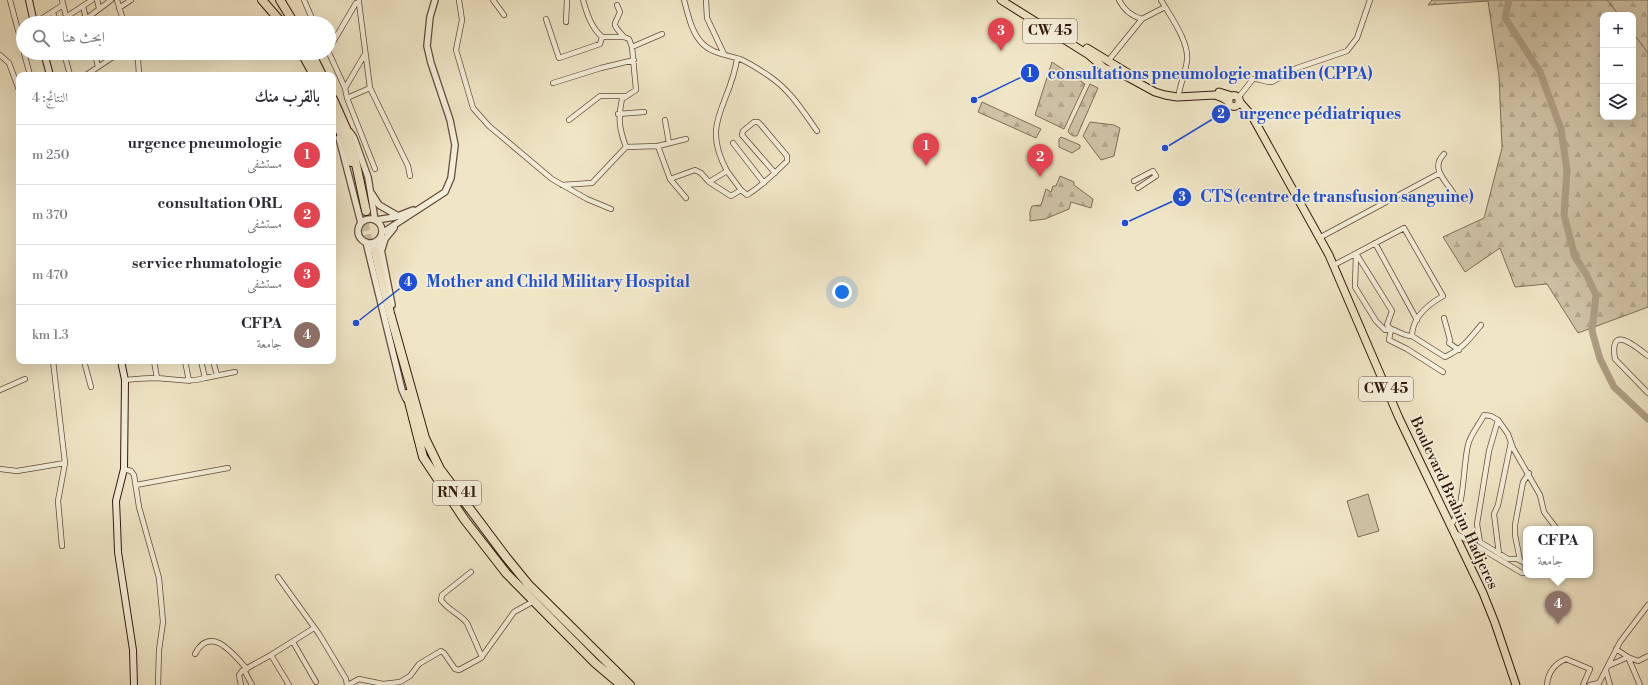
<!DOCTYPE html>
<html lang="ar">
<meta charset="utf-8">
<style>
body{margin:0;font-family:"Libre Bodoni",Amiri,serif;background:#f7f7f7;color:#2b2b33;direction:rtl}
.controls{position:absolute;right:12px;top:12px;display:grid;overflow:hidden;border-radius:8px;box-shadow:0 4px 16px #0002}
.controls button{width:36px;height:36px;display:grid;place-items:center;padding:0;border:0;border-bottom:1px solid #e1e1e2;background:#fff;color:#2b2b33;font:20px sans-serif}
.you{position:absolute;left:842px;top:292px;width:14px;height:14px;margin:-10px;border:3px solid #fff;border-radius:50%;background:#1a73e8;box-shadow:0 0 0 6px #1a73e833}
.badge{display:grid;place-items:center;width:26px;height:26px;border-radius:50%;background:#0f766e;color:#fff;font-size:13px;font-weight:700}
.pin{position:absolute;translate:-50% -33px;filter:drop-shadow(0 1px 2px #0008)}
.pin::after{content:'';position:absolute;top:21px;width:14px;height:12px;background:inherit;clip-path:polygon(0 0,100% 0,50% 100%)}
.popup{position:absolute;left:1523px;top:526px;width:70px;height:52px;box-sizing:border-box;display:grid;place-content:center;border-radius:8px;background:#fff;filter:drop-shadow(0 1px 3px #0005);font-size:13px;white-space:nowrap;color:#7c7c81}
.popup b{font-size:15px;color:#2b2b33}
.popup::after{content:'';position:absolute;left:50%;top:100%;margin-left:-8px;border:8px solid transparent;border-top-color:#fff}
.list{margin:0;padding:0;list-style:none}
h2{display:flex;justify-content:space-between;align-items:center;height:52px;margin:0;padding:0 16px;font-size:17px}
h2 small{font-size:13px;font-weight:400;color:#7c7c81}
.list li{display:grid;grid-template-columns:26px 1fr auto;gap:12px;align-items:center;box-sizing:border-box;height:60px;padding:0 16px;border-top:1px solid #e1e1e2}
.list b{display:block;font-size:15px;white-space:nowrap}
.list p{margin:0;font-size:13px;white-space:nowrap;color:#7c7c81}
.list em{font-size:13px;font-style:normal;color:#7c7c81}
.icon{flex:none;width:22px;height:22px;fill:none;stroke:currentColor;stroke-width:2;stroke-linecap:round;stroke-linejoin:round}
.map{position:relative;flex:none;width:1648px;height:685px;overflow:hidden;direction:ltr}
.search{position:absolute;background:#fff;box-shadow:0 4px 16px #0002;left:16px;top:16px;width:320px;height:44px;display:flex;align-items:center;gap:10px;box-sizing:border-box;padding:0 14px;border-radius:22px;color:#7c7c81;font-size:15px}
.panel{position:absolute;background:#fff;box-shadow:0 4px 16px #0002;left:16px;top:72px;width:320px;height:292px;border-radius:8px;direction:rtl}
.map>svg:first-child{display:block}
</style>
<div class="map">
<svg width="1648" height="685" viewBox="0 0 1648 685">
<defs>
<pattern id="forest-firs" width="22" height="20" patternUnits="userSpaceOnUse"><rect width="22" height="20" fill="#d0c3a7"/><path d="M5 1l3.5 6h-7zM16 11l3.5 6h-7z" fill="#b3a78f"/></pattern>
</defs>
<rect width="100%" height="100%" fill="#f0e6c6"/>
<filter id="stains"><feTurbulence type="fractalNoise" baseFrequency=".005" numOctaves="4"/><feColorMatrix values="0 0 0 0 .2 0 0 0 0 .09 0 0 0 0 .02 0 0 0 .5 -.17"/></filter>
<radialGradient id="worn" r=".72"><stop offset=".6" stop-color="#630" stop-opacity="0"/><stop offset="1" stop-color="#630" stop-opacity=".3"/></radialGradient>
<path fill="url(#forest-firs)" stroke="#816e5a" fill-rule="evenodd" d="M 1432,0 L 1648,0 L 1648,307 L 1578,333 L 1547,284 L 1515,287 L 1500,248 L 1465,272 L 1443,237 L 1484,218 L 1502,148 L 1499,76 L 1488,1 L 1428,5 ZM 1603,15 L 1633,15 L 1633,117 L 1603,117 Z
M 1052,62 L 1085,84 L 1064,129 L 1035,115 Z
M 1090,84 L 1098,88 L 1077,136 L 1073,136 L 1069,133 L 1068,131 Z
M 982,102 L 1041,129 L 1036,138 L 978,112 Z
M 1090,122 L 1114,125 L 1120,128 L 1114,156 L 1101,160 L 1083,136 Z
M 1060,176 L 1074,182 L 1074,185 L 1093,199 L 1091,208 L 1071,202 L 1069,209 L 1045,219 L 1030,221 L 1030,212 L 1032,206 L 1041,205 L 1046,189 L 1051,192 L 1053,186 L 1056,186 Z"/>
<path fill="#d0c3a7" stroke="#816e5a" d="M 1061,137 L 1080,145 L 1080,148 L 1072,153 L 1059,147 L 1059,139 Z
M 1368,494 L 1379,531 L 1358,537 L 1347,501 Z"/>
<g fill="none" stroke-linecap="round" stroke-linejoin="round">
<path stroke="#7d6a57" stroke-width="1" d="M 1607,0 L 1619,15
M 1633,33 L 1648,53"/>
<path stroke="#afa087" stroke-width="7" d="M 1509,0 L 1505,18 L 1540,72 L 1561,129 L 1567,170 L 1564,215 L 1575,257 L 1586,274 L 1596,295 L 1592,331 L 1600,359 L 1614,387 L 1648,419"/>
<path stroke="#cabda1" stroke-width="8" stroke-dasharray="8 4" stroke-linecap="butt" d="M 362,211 L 371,252"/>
<defs>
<path id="minor" d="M 10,0 L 23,49
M 62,0 L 66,16
M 97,0 L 99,8
M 117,0 L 124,23
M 304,0 L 314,23
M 459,0 L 462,20 L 456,50 L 473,108 L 489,126 L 552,179 L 587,199 L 611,209
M 493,0 L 504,15
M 583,0 C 587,14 591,27 602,37 L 624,37 L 629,39 L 632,47 L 636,90 L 622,99 C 618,119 619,128 626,147
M 684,0 C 688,14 691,31 701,42 C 710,53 727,55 740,59 C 750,63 760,70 769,76 C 790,90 803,111 817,131
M 706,0 L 707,18 L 724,54
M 1119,0 C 1124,10 1131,16 1142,19 L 1165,7
M 1161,0 C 1170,16 1189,41 1187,60 C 1186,71 1181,82 1179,93
M 359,3 L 370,88 L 408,166 L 410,176
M 617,5 L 620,12 C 614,27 611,22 624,37
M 83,6 L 87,23
M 119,8 L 131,0
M 53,12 L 56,23
M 86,19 L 111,0
M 546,19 L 559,58 L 600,44 L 602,37
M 566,22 L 567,0
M 35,23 L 63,5
M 57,23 L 92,0
M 632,47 L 662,34
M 329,49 L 356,3 L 359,3 L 359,0
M 24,53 L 30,75
M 64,53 L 70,75
M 95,53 L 98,67
M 135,53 L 138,59 L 139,75
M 329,53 L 345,88 L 347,98 L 375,169
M 0,55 L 9,63 L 19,90
M 1108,61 L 1142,19
M 86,75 L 119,53
M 553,83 L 601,68 L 634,60
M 345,88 L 365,54
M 347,98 L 370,88
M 1238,98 L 1253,79 C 1260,78 1265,83 1272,82 L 1297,68 L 1347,51 L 1357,38 L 1370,0
M 618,114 L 644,112
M 569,120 L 600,96 L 625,96
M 665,120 L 669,143
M 733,143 L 764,183
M 658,146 L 686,139
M 1444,154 C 1430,168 1445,180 1454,194
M 727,171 L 741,190
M 670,179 L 686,198
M 1134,181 L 1153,171 L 1156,176 L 1138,188
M 709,182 L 731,196 L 741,190 L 747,195 C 762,186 775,173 787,161 L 787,156 L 761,125 L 758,122 L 754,122 L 743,131 L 742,135 L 775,173
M 562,185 L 592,183 L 626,147 L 658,146 L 670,179 L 695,170 L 701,173 L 709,182 L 727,171 C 700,122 730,106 737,59
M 1319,238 L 1440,173
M 1375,243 L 1417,320
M 1356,254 L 1355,287 L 1376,321 L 1385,330 L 1391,329 L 1389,340 L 1407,349 L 1443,372
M 1357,255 L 1392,311 L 1387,325 L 1391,329 C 1398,331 1406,337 1412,336
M 1334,265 L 1404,228 L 1443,296 C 1429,304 1412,317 1412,336 L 1445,357 C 1463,348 1468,341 1481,325
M 1444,318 L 1450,340 L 1449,343 L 1459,350
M 1648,356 C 1634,345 1609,324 1615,359 L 1648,393
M 53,361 L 65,463 L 58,501 L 62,546
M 84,361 L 91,387
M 154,361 L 157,378
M 185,361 L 189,381
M 213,361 L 217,375
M 205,378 L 235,372
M 125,380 C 135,379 146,378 157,378 C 173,379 189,383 205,378 L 201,361
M 0,390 L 25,379
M 1498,420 L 1489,451 L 1477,524 L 1480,542 L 1508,559 L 1517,559 L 1525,563 L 1526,570
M 0,469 L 17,471 L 65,463
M 124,469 L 131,471 L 134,475 L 139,507 L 159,578 L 163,622 L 159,650 L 158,685
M 136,485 L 228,468
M 1451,526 C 1466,501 1462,472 1468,445 C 1470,435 1479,425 1484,415 L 1491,416 L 1498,420 L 1508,434 L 1513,448 L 1540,495 L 1544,512 L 1557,529
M 1455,533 L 1522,573 L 1526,573
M 1499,554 L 1494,514 L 1498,505 L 1511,442
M 1520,560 L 1515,535 L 1515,525 L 1523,482 L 1529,473
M 471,572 L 442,595 L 441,600 C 448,610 460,614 467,623 L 482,657
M 278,577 L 319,634 L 346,679 L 347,685
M 293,642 L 316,682
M 1616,649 L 1628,657 L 1638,661 L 1648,656
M 195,654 C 211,624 233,654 247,669
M 271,655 L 289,685
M 1608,666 L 1628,657 L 1640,685
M 244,670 L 252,685
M 1606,671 L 1610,685
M 241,685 L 239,675 L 242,671 L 271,655 L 314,628
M 348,685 L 359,679 L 383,684 L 400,682 L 410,676 L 419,664 L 441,651 L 444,653 L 455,669 L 459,670 L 481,658 L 514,612 L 534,601
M 1547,685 C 1548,672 1554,664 1566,659 L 1590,669 L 1583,685
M 1590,685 L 1599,683 L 1620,642 L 1648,605"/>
<path id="tertiary" d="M 350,132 L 354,138 L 368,177 L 375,220
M 339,138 L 361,223
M 372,194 L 379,205 L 398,216
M358 231a12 12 0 1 1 24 0a12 12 0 1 1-24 0Z
M 376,220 L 395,217 L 413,210
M 382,233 L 445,192 L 451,178 L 455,145 L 450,120 L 431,63 L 427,46 L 430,17 L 435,0
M 379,239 L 392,305
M 366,242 L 402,390 L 406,399
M 382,249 L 385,239 L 394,228
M 368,250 L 375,247 L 381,248"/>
<path id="secondary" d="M 29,0 L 34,23
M 44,53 L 50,75
M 121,361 L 125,380 L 124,469 L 116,501 L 117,524 L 118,552 L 133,650 L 134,685"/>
<path id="primary" d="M 1001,0 L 1089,55 L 1104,68 L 1122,74 L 1155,92 L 1165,95 L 1177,97 L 1215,95 L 1223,98 L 1229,102
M 1087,48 L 1128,73
M 1219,92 L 1232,96
M1228.5 101a5.5 5.5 0 1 1 11 0a5.5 5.5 0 1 1-11 0Z
M 1239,101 L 1252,116 L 1329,255 L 1399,418 L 1483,593 L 1495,623 L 1516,685"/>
<path id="trunk" d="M 262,0 L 282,23
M 280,0 L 294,23
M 302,53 L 314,75
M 311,53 L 322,75
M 333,99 L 349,135 L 353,150 L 366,211
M 333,114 L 346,146 L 351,162
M 375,251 L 390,313 L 425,438 L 440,469 L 506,557 L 528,584 L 630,685
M 407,394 L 423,457 L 464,519 L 506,573 L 595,663 L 621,685"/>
</defs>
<use href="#minor" stroke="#624c3c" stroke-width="6"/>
<use href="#tertiary" stroke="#624c3c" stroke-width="8"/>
<use href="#secondary" stroke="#32190e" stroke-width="8"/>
<use href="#primary" stroke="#32190e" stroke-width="9"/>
<use href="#trunk" stroke="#32190e" stroke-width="10"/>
<use href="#minor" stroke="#f5efda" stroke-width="4.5"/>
<use href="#tertiary" stroke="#f5efda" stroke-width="5.5"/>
<use href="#secondary" stroke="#f5efda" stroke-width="6"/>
<use href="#primary" stroke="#f0e6c6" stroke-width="7"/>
<use href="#trunk" stroke="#f0e6c6" stroke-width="8"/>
</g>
<g text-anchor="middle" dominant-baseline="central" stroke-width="3.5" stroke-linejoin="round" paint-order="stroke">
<g fill="#f5efda" stroke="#6c594b" stroke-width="1">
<rect x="1023" y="19" width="54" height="24" rx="3"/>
<rect x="1359" y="377" width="54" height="24" rx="3"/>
<rect x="433" y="481" width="48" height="24" rx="3"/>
</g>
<g font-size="14" font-weight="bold" fill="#32190e">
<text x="1050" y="31">CW 45</text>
<text x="1386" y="389">CW 45</text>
<text x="457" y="493">RN 41</text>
</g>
<g font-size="15" fill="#32190e" stroke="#f5efda">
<text transform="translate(1454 503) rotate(65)">Boulevard Brahim Hadjeres</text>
</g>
</g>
<path fill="none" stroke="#1d4ed8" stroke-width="1.5" d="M974 100L1030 73M1165 148L1221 114M1125 223L1182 197M356 323L408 282"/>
<g fill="#1d4ed8" stroke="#f5efda" stroke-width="1.5">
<circle cx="974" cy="100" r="4"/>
<circle cx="1165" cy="148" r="4"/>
<circle cx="1125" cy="223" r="4"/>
<circle cx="356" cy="323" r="4"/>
<circle cx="1030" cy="73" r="10"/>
<circle cx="1221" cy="114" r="10"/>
<circle cx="1182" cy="197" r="10"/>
<circle cx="408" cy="282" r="10"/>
</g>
<g font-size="12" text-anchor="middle" font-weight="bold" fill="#fff">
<text x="1030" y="77">1</text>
<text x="1221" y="118">2</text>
<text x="1182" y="201">3</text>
<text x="408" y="286">4</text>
</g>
<g font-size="16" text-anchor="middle" font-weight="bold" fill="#1d4ed8" stroke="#f5efda" stroke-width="3.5" stroke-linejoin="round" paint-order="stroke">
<text x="1210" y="79">consultations pneumologie matiben (CPPA)</text>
<text x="1320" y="119">urgence pédiatriques</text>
<text x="1337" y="202">CTS (centre de transfusion sanguine)</text>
<text x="558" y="287">Mother and Child Military Hospital</text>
</g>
<rect width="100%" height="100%" filter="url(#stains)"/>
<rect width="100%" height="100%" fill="url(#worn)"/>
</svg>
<div class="controls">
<button>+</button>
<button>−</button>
<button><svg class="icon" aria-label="layers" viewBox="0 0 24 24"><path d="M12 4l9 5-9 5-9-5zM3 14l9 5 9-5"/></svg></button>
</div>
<div class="you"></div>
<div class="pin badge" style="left:926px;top:166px;background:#e0444e">1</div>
<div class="pin badge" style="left:1040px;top:177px;background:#e0444e">2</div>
<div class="pin badge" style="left:1001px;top:51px;background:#e0444e">3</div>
<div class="pin badge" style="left:1558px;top:624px;background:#8d6e63">4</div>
<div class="popup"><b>CFPA</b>جامعة</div>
<div class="search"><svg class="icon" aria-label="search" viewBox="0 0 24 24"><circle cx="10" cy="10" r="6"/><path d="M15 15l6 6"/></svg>ابحث هنا</div>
<section class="panel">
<h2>بالقرب منك<small>النتائج: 4</small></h2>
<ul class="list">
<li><span class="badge" style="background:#e0444e">1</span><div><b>urgence pneumologie</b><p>مستشفى</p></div><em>250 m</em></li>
<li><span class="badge" style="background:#e0444e">2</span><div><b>consultation ORL</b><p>مستشفى</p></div><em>370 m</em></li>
<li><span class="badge" style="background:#e0444e">3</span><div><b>service rhumatologie</b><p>مستشفى</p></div><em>470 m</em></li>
<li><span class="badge" style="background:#8d6e63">4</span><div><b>CFPA</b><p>جامعة</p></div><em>1.3 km</em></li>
</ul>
</section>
</div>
